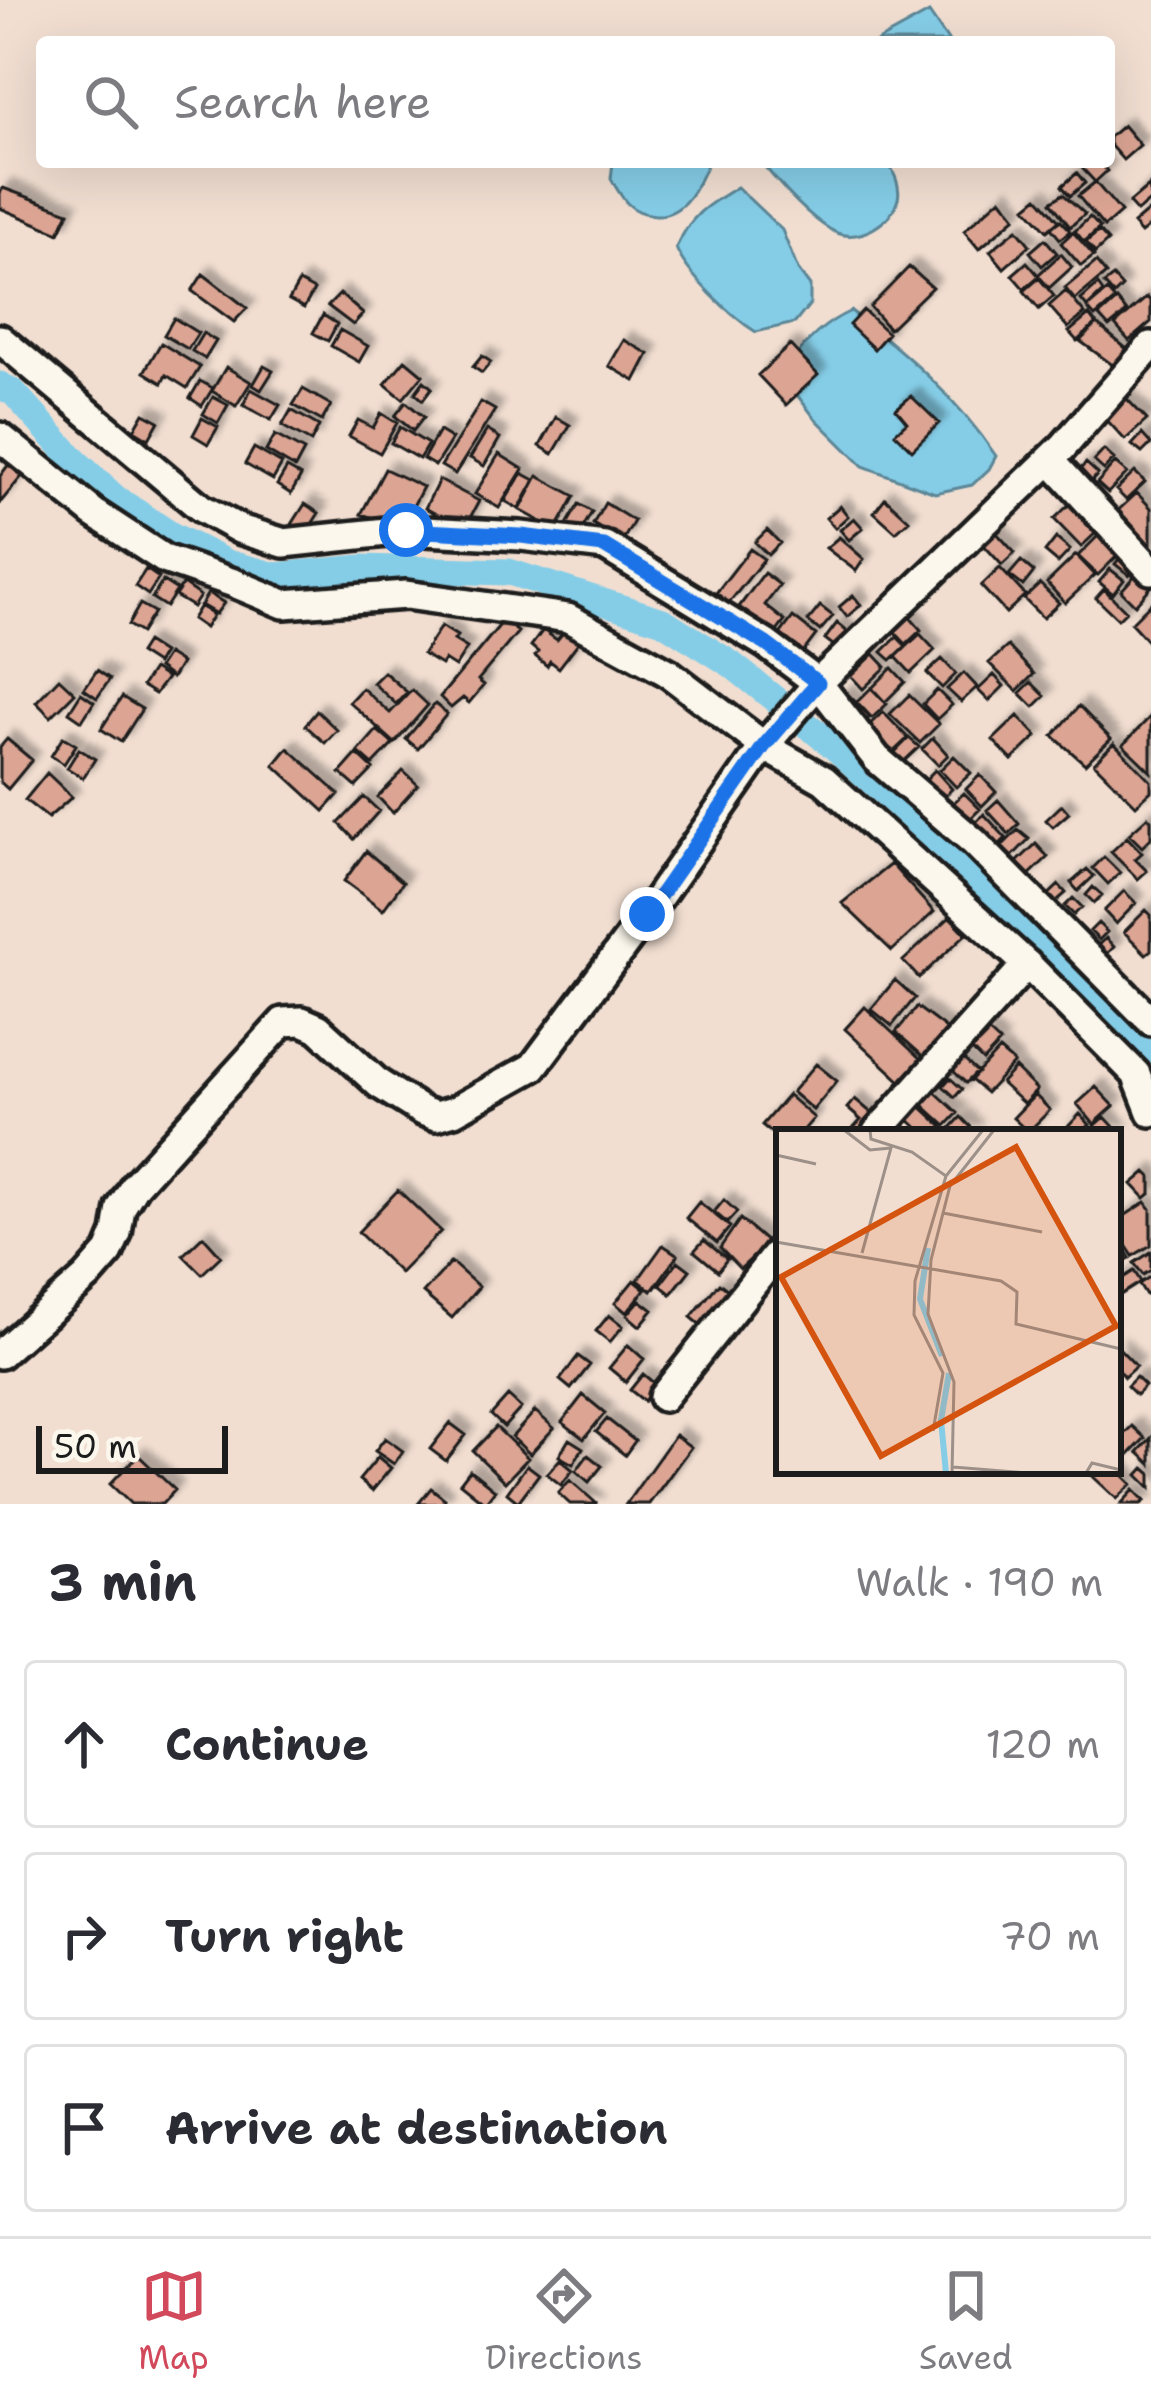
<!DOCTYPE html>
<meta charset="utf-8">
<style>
body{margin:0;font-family:"Shantell Sans",sans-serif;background:#f2f2f3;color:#2b2b33}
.scale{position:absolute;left:36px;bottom:30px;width:192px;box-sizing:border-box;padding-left:12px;border:6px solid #1c1c1c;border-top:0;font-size:33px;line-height:42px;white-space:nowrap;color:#1c1c1c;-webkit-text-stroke:9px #fbf7ec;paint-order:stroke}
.stop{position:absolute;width:36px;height:36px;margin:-27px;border:9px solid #1a73e8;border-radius:50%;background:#fff}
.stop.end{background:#1a73e8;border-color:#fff;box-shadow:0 3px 12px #0008}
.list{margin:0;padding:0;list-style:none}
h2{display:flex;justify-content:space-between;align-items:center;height:156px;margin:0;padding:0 48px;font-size:51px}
h2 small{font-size:39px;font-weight:400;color:#7c7c81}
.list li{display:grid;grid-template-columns:78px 1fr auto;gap:36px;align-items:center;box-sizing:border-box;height:168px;margin:0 24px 24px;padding:0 24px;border:3px solid #e1e1e2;border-radius:12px}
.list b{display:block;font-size:45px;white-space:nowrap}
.list em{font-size:39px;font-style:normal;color:#7c7c81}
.icon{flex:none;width:66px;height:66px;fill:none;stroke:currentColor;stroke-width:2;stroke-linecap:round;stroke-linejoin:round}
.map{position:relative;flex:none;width:1151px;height:1504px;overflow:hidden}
.search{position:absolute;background:#fff;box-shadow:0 12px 48px #0002;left:36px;right:36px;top:36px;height:132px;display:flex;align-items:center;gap:30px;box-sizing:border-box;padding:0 42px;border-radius:12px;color:#7c7c81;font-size:45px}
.sheet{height:732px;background:#fff}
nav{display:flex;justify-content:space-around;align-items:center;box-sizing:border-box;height:168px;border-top:3px solid #e1e1e2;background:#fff;font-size:33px;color:#7c7c81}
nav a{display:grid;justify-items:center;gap:6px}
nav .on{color:#d1495b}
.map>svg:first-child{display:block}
</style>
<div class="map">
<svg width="1151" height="1504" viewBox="0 0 1151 1504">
<defs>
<filter id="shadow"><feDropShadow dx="8" dy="-8" stdDeviation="3" flood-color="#0004"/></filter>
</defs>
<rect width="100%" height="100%" fill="#f1ded1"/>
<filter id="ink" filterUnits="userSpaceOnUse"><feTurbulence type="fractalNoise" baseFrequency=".00833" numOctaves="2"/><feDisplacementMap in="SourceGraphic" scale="24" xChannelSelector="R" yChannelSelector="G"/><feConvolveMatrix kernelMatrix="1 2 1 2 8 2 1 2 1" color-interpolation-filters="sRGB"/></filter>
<g filter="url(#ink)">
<path fill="#85cde7" stroke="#5b8696" stroke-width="3" d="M 929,13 L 949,42 L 876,42 Z
M 613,162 L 708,162 C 698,185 684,217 655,215 C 645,214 635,211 628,204 C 621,197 616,187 611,179 Z
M 765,162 L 887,162 C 894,172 901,186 898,199 C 891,223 860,242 837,233 C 814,223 781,186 765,167 Z
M 737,187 L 782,230 L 798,270 L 810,286 L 810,304 L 795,323 L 756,332 C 732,317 686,274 676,248 C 691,214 706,206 737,187 Z
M 851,311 C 906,353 957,398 996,456 L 989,469 L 972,485 L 935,493 L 863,466 L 814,417 L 797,395 L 792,384 L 789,366 C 805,341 824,323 851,311 Z"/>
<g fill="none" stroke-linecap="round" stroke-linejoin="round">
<path stroke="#85cde7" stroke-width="27" d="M 0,385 L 14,393 L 75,461 L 115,498 L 171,535 L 227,563 L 276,576 L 362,568 L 509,572 L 663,621 L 731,664 L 837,749 L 1060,953 L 1151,1049"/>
</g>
<path fill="#dba493" stroke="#1c1c1c" stroke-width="3" filter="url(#shadow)" d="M 1123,125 L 1140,145 L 1123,160 L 1109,144 L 1109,137 Z
M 1091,162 L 1099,162 L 1107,171 L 1095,182 L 1083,169 Z
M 1077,173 L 1085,183 L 1070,196 L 1062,186 Z
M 1095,182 L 1121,212 L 1104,227 L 1078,196 Z
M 1149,186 L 1151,200 L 1137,212 L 1129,203 Z
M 3,188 L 69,212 L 59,233 L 0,208 L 0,193 Z
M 1063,194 L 1085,214 L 1070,227 L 1051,202 Z
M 1038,197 L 1059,221 L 1047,231 L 1026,207 Z
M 1001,198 L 1016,217 L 979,249 L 964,231 Z
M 1151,209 L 1151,225 L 1141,233 L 1133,224 Z
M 1090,217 L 1100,228 L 1084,242 L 1075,231 Z
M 1060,220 L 1070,231 L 1060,239 L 1051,228 Z
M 1017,229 L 1030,245 L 1004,268 L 990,251 Z
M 1099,231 L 1108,241 L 1095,253 L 1086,242 Z
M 1073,232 L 1094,256 L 1081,266 L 1061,243 Z
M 1045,239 L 1057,253 L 1042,266 L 1030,252 Z
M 1061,254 L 1072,267 L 1049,288 L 1038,275 Z
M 1027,262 L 1039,276 L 1024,289 L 1012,275 Z
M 1096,262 L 1106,274 L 1075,300 L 1065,288 Z
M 909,267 L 932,287 L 889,329 L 870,307 Z
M 203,274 L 247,308 L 234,322 L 192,291 Z
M 1113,277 L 1122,287 L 1114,295 L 1104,284 Z
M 1039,278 L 1054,296 L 1039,309 L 1024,291 Z
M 299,282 L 314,290 L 304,308 L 289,300 Z
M 1098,285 L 1103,292 L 1087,307 L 1081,300 Z
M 1066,291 L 1085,314 L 1068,328 L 1049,306 Z
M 1107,291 L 1115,300 L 1095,317 L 1087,308 Z
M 340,294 L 363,314 L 353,325 L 328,306 Z
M 1147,297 L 1151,302 L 1151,322 L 1129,341 L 1115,325 Z
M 1117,300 L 1127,312 L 1109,327 L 1099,316 Z
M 863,310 L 888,333 L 874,349 L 849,325 Z
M 323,315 L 337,324 L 328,341 L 313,333 Z
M 1089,315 L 1096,324 L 1077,341 L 1069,332 Z
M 174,318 L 198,333 L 188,349 L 164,335 Z
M 1097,324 L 1128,350 L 1114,366 L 1080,341 Z
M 340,330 L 368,346 L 359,362 L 331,346 Z
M 203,333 L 216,341 L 205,359 L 192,351 Z
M 624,340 L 649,354 L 635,381 L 609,366 Z
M 161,343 L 200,367 L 187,388 L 166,375 L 162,383 L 144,372 Z
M 790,345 L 818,375 L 786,405 L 758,375 Z
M 482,356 L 491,362 L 482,373 L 473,367 Z
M 405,360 L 423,375 L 403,399 L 385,384 Z
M 264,366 L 273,371 L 261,390 L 253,385 Z
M 226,367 L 251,382 L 236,406 L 212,391 Z
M 200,381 L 213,388 L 202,406 L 190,398 Z
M 424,381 L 432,388 L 423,400 L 415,393 Z
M 251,389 L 280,405 L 271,420 L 243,405 Z
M 303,389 L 331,405 L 322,421 L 293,405 Z
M 911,396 L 939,423 L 912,450 L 895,433 L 907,422 L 896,409 Z
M 213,397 L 228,405 L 218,423 L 203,414 Z
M 1126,398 L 1147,420 L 1125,440 L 1105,418 Z
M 406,402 L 424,417 L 413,431 L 395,416 Z
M 481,402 L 495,410 L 455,474 L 441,466 Z
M 291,410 L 319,426 L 311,442 L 282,426 Z
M 144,413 L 159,421 L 149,439 L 134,430 Z
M 381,413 L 397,423 L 380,453 L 349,436 L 358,420 L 373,428 Z
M 556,417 L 570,425 L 553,454 L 540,446 Z
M 202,418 L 218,427 L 208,444 L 193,435 Z
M 400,427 L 428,444 L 419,459 L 391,443 Z
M 487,430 L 500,438 L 484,466 L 470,458 Z
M 439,431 L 452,439 L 435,466 L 423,459 Z
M 1142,434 L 1151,444 L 1142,453 L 1132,445 Z
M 275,435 L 304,451 L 295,468 L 266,451 Z
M 254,448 L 282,464 L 273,480 L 245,464 Z
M 1104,450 L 1114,459 L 1104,470 L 1094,461 Z
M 499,454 L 523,469 L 499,508 L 475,494 Z
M 12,460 L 28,469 L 0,503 L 0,476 Z
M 1086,463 L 1098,474 L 1084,490 L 1071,479 Z
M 1115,463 L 1127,473 L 1108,493 L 1097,483 Z
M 287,468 L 301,476 L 291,494 L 277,485 Z
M 385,469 L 423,487 L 402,527 L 361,514 Z
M 1135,472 L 1145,482 L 1126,500 L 1116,490 Z
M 522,473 L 535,480 L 519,509 L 505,501 Z
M 538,476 L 575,496 L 556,530 L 520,510 Z
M 439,480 L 479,501 L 464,529 L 425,508 Z
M 1137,493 L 1151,508 L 1151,558 L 1112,516 Z
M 1077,497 L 1104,525 L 1081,547 L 1054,519 Z
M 885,498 L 909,520 L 896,532 L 874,512 Z
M 605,503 L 634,521 L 622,542 L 593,524 Z
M 305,504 L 319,513 L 303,538 L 289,529 Z
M 579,504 L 592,512 L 576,540 L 562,533 Z
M 840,506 L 848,516 L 835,528 L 826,518 Z
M 854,518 L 863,528 L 849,540 L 840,530 Z
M 1106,528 L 1126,547 L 1098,575 L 1078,556 Z
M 767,530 L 780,543 L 768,555 L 755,542 Z
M 994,530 L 1015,553 L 1002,565 L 981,542 Z
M 839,537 L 864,559 L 856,571 L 826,548 Z
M 1056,538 L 1070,550 L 1058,563 L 1045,552 Z
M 750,549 L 764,559 L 729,603 L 716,593 Z
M 1126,550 L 1140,561 L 1129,575 L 1115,564 Z
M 1076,555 L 1095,575 L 1065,603 L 1047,583 Z
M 1021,561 L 1034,572 L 1023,586 L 1009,575 Z
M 1143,566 L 1151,573 L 1151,587 L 1135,605 L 1121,591 Z
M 1000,568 L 1025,595 L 1006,613 L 981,586 Z
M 146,569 L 159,578 L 148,595 L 135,586 Z
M 1110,569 L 1124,580 L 1113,594 L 1099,582 Z
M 764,573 L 780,585 L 765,605 L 785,621 L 776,633 L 739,607 Z
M 163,581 L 177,590 L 166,607 L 152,598 Z
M 183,584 L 200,596 L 193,607 L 175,596 Z
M 1040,584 L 1059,603 L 1043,618 L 1024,599 Z
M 1104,589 L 1126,611 L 1118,619 L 1096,598 Z
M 208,593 L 224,603 L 216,614 L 201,605 Z
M 853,595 L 861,605 L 847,617 L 839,607 Z
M 1151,603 L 1151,645 L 1131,623 Z
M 140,604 L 154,612 L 141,633 L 128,625 Z
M 200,606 L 213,615 L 205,628 L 192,619 Z
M 820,606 L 833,616 L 820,631 L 808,621 Z
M 907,614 L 921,630 L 906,644 L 892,629 Z
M 793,617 L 816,635 L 801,655 L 778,637 Z
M 504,620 L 518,632 L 478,680 L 484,685 L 469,703 L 463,698 L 451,708 L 440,697 Z
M 837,623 L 850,634 L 838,649 L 825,639 Z
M 441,626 L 457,636 L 454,640 L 467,648 L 455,667 L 444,660 L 441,665 L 423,654 Z
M 567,628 L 581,639 L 559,668 L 550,661 L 547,666 L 535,656 L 538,652 L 531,646 L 543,630 L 557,640 Z
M 920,634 L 935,650 L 911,673 L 896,657 Z
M 897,637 L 906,646 L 891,660 L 882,652 Z
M 146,642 L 163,653 L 156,664 L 139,653 Z
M 1008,646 L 1034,674 L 1017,691 L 989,663 Z
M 167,654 L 181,663 L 172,678 L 158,668 Z
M 874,654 L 886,667 L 863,689 L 851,676 Z
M 942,659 L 956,674 L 942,688 L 927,673 Z
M 892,668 L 905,682 L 885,702 L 872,688 Z
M 153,669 L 167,678 L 155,694 L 142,686 Z
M 97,670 L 110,679 L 97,698 L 84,689 Z
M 384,672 L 407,692 L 396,704 L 373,683 Z
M 964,673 L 977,687 L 961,702 L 947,689 Z
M 994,675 L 1004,686 L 989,701 L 978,690 Z
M 59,678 L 75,693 L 51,717 L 36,702 Z
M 1031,682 L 1045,696 L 1034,707 L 1020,693 Z
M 362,688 L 390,713 L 412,690 L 428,705 L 395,743 L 349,702 Z
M 871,688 L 887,704 L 872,718 L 857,702 Z
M 937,690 L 952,705 L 937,719 L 923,704 Z
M 846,692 L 870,717 L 858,729 L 834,703 Z
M 81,693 L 94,702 L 82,721 L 69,712 Z
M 909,695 L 939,724 L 920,743 L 890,714 Z
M 122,697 L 142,709 L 121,742 L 101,729 Z
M 435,704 L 447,714 L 418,749 L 406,739 Z
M 1079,706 L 1111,739 L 1085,764 L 1053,736 Z
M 317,711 L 337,730 L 325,743 L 305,725 Z
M 883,712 L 908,738 L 891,754 L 866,728 Z
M 1018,716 L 1037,736 L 1012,760 L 993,740 Z
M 1151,716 L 1151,772 L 1123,745 Z
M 377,730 L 393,744 L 373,765 L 358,752 Z
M 63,737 L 76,745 L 64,764 L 51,756 Z
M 909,738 L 919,747 L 900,765 L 891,756 Z
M 933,738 L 948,755 L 938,765 L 922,749 Z
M 7,739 L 32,760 L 8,789 L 0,782 L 0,747 Z
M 1114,743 L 1151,781 L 1151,791 L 1136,805 L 1094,763 Z
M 288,748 L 339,794 L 324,811 L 274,765 Z
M 79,749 L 95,759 L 83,778 L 67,768 Z
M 357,754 L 373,769 L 356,787 L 340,773 Z
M 954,756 L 971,773 L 956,787 L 940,770 Z
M 935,770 L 952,789 L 941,800 L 923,782 Z
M 403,771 L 418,785 L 393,813 L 378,797 Z
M 47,773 L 72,797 L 48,818 L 25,800 Z
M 980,775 L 996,792 L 982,806 L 966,789 Z
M 964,793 L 980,809 L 965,824 L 949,807 Z
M 364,797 L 379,811 L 354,839 L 339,823 Z
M 998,800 L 1019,824 L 1009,834 L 987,810 Z
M 1062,805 L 1069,813 L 1053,827 L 1046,820 Z
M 984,814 L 1006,838 L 996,848 L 974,824 Z
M 1148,817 L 1151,820 L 1151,838 L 1142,847 L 1129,834 Z
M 1018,830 L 1029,839 L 1006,863 L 995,853 Z
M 1127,837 L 1142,853 L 1135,859 L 1147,871 L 1138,879 L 1111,852 Z
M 1036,844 L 1048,857 L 1025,879 L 1013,866 Z
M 366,851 L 403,882 L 383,910 L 344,881 Z
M 1104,857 L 1120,873 L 1108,884 L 1093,868 Z
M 891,864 L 934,912 L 892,951 L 842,903 Z
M 1087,869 L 1094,876 L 1078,891 L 1071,883 Z
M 1059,885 L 1066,893 L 1050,907 L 1043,900 Z
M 1093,887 L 1102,895 L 1094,903 L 1086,895 Z
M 1124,891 L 1136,903 L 1116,924 L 1104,911 Z
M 1073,898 L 1082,907 L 1074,915 L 1065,906 Z
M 1146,910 L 1151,915 L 1151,950 L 1146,954 L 1124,932 Z
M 950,917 L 966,934 L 919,978 L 903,961 Z
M 1098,923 L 1107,932 L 1099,940 L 1090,931 Z
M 1106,938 L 1114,947 L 1106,955 L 1097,946 Z
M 895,980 L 915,998 L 892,1026 L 871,1009 Z
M 865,1007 L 925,1063 L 905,1085 L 845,1029 Z
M 917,1007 L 957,1037 L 934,1066 L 896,1032 Z
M 989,1033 L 1000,1043 L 983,1061 L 972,1050 Z
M 999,1050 L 1014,1063 L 986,1093 L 971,1080 Z
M 961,1057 L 977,1072 L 966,1083 L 950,1068 Z
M 816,1064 L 837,1081 L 813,1110 L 792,1092 Z
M 1015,1068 L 1037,1090 L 1024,1104 L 1001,1083 Z
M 950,1078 L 962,1089 L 955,1097 L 943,1086 Z
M 1096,1087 L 1114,1106 L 1094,1124 L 1077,1104 Z
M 934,1091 L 958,1113 L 946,1126 L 922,1104 Z
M 788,1095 L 814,1118 L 802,1132 L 779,1132 L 779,1139 L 762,1125 Z
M 1035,1095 L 1050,1110 L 1028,1132 L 1013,1118 Z
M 855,1099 L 881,1121 L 872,1132 L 850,1132 L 861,1120 L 847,1108 Z
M 918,1104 L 943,1127 L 938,1132 L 922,1132 L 906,1117 Z
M 1080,1114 L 1090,1125 L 1082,1132 L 1063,1132 Z
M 961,1117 L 974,1130 L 972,1132 L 947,1132 Z
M 1105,1117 L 1118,1131 L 1088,1132 Z
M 1146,1172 L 1151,1177 L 1151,1193 L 1145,1198 L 1132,1184 Z
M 398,1190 L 441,1231 L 400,1273 L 358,1232 Z
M 724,1200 L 737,1212 L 727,1223 L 714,1212 Z
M 699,1202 L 730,1227 L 717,1243 L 686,1218 Z
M 1146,1202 L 1151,1209 L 1151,1245 L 1133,1256 L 1118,1233 L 1118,1220 Z
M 740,1219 L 768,1243 L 740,1269 L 720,1248 Z
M 203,1236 L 221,1256 L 202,1274 L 183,1255 Z
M 1118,1239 L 1130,1258 L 1121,1263 L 1118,1259 Z
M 704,1240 L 727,1259 L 718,1271 L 694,1251 Z
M 663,1245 L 678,1255 L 652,1291 L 638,1280 Z
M 1151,1252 L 1151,1270 L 1143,1275 L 1134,1263 Z
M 678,1261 L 690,1270 L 671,1294 L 660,1285 Z
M 451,1262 L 479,1287 L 452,1318 L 423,1293 Z
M 1134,1271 L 1141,1282 L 1119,1296 L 1118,1281 Z
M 1151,1276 L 1151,1292 L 1146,1295 L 1139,1284 Z
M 634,1280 L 645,1289 L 627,1313 L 615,1303 Z
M 719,1283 L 737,1297 L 709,1332 L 691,1317 Z
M 640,1300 L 653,1310 L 640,1326 L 627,1315 Z
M 609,1315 L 623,1326 L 610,1342 L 596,1331 Z
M 628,1345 L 644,1359 L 626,1382 L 609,1368 Z
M 1118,1347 L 1136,1366 L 1124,1377 L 1118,1370 Z
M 578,1356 L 590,1365 L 571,1389 L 560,1380 Z
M 643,1374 L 656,1385 L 644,1401 L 630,1390 Z
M 1136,1377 L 1145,1386 L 1136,1395 L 1127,1386 Z
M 583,1395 L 605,1413 L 584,1439 L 562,1422 Z
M 508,1396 L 521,1408 L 504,1427 L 491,1415 Z
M 535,1411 L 554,1428 L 530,1454 L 512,1437 Z
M 607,1419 L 635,1441 L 625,1455 L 596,1432 Z
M 450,1423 L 466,1435 L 446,1461 L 430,1449 Z
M 1132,1426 L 1145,1438 L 1125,1459 L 1118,1453 L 1118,1440 Z
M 496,1427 L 528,1458 L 505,1482 L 473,1451 Z
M 675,1435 L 691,1447 L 649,1504 L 626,1504 Z
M 385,1438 L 403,1451 L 394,1464 L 375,1451 Z
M 1151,1438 L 1151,1464 L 1138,1452 Z
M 569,1439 L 583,1448 L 573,1464 L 559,1456 Z
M 138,1455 L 175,1490 L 162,1504 L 131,1504 L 110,1484 Z
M 588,1455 L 602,1466 L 589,1482 L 576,1471 Z
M 378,1457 L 391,1468 L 372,1491 L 359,1480 Z
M 560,1459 L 573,1470 L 561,1485 L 547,1474 Z
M 527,1465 L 539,1474 L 518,1502 L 507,1493 Z
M 1144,1468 L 1151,1474 L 1151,1488 L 1138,1475 Z
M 470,1470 L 495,1490 L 485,1503 L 460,1483 Z
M 1118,1470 L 1132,1484 L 1117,1499 L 1087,1471 Z
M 570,1480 L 596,1503 L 595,1504 L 570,1504 L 558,1493 Z
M 431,1488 L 445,1499 L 441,1504 L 418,1504 Z
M 1134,1490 L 1145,1501 L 1141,1504 L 1121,1504 Z"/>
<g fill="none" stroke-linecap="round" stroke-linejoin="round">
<defs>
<path id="street" d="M 0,339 L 201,508 L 239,529 L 284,543 L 405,530 L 521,536 L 605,546 L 766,644 L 818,683 L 877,759 L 974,842 L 1151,1021
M 0,437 L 94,513 L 164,559 L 234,583 L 284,604 L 406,595 L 568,618 L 667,672 L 764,746 L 824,780 L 1031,968 L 1136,1074 L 1151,1112
M 1050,460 L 1151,570
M 877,1132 L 1027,964
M 0,1354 L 87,1277 L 109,1252 L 117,1233 L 121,1208 L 135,1185 L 283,1022 L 302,1021 L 318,1028 L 379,1084 L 422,1111 L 436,1116 L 454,1111 L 533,1067 L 647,914 L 764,746 L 818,683 L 1063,447 L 1151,346
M 663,1397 L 779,1251"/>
</defs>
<use href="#street" stroke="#1c1c1c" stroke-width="36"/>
<use href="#street" stroke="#fbf7ec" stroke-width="27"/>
</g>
</g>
<g fill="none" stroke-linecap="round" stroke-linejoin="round" filter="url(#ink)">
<path stroke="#1a73e8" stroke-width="15" d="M 406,530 L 521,536 L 604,546 L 766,644 L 818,683 L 764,746 L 647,914"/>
</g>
<g transform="translate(776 1129)">
<rect width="345" height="345" fill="#f1ded1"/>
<path fill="none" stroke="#85cde7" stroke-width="6" d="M 152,119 L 144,170 L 166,227M 170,344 L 165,291 L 173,244"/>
<path fill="none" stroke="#9c9089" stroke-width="3" d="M 68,1 L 94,21 L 115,19 L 86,124M 94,1 L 95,10 L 136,23 L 170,47 L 139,152 L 138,186 L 167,244 L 157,302M 0,26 L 40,35M 170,47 L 207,1M 167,84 L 266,103M 0,113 L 225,152 L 241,163 L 240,195 L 345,220M 177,338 L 251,344M 176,344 L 178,253 L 152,185 L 155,131 L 174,57 L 218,1M 310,344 L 316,334 L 345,341"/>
<path fill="#d4530e" fill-opacity="0.15" stroke="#d4530e" stroke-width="6" d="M 240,18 L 340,197 L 105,327 L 5,148 Z"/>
<rect width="345" height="345" fill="none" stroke="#1c1c1c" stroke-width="6"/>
</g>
</svg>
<div class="scale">50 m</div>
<div class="stop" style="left:406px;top:530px"></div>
<div class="stop end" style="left:647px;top:914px"></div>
<div class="search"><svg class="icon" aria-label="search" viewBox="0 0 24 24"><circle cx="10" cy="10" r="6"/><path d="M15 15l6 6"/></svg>Search here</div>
</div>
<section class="sheet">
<h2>3 min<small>Walk · 190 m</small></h2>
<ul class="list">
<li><svg class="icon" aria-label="ahead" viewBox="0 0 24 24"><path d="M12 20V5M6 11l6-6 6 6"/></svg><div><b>Continue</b></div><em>120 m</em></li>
<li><svg class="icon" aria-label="right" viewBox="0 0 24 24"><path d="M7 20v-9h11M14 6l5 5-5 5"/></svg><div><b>Turn right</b></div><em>70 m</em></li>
<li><svg class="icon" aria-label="arrive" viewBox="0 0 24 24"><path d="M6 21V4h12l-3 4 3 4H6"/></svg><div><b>Arrive at destination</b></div></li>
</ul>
</section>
<nav>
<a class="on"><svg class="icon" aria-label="map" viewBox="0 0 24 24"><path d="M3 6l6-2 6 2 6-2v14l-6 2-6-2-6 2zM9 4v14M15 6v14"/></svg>Map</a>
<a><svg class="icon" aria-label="directions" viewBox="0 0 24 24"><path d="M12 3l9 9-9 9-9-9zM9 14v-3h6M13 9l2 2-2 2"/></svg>Directions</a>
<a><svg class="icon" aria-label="saved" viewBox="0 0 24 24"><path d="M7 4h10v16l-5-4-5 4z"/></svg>Saved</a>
</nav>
